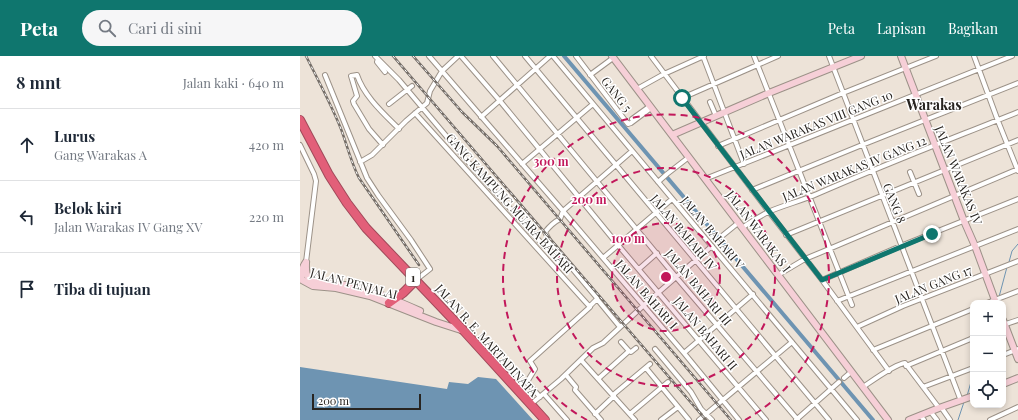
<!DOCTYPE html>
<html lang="id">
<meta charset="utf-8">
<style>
body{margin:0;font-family:"Playfair Display",serif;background:#f6f6f7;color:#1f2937}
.controls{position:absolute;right:12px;bottom:12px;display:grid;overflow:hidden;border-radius:8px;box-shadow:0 2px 6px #0003}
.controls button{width:36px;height:36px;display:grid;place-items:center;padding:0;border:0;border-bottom:1px solid #e0e1e3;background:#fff;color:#1f2937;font:20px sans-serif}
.scale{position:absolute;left:12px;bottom:10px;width:109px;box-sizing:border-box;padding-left:4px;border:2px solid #282420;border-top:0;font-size:11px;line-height:14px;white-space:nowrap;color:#282420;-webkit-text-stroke:3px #fff;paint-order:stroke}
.stop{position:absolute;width:12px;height:12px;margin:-9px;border:3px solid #0f766e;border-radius:50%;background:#fff}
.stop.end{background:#0f766e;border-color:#fff;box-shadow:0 1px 4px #0008}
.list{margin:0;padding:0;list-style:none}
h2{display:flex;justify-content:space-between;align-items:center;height:52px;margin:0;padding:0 16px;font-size:17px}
h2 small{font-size:13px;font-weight:400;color:#747a83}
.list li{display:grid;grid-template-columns:26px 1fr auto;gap:12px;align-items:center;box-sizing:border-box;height:72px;padding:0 16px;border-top:1px solid #e0e1e3}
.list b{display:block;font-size:15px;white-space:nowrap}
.list p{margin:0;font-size:13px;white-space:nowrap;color:#747a83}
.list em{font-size:13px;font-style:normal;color:#747a83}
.icon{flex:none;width:22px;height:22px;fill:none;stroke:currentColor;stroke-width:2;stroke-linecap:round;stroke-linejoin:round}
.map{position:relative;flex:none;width:718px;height:364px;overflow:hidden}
header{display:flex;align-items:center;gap:24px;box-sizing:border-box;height:56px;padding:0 20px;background:#0f766e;color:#fff}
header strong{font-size:19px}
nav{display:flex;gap:22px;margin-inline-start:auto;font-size:14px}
.search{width:280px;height:36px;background:#f6f6f7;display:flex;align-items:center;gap:10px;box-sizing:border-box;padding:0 14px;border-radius:22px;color:#747a83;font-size:15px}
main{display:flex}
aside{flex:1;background:#fff}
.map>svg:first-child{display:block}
</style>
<header>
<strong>Peta</strong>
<div class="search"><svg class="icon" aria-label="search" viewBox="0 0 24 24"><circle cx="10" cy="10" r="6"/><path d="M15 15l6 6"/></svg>Cari di sini</div>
<nav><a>Peta</a><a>Lapisan</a><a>Bagikan</a></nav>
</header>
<main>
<aside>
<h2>8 mnt<small>Jalan kaki · 640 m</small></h2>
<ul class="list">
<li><svg class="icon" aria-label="ahead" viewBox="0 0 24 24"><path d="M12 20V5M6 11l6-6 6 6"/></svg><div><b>Lurus</b><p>Gang Warakas A</p></div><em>420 m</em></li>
<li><svg class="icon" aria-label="left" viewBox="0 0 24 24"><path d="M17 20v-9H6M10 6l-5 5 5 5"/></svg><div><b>Belok kiri</b><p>Jalan Warakas IV Gang XV</p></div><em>220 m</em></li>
<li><svg class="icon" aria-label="arrive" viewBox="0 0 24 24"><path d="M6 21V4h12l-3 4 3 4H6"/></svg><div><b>Tiba di tujuan</b></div></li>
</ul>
</aside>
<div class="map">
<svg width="718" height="364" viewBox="0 0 718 364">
<rect width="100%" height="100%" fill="#ede3d8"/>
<path fill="#6e94b2" d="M 0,311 L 147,333 L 149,326 L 168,328 L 178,321 L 196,323 L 233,364 L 0,364 Z"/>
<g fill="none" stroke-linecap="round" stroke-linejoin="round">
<path stroke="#6e94b2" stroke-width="1" d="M 709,206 L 712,195 L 718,188
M 699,241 L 707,211
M 667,340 L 673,319
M 658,364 L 664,346"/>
<path stroke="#6e94b2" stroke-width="4" d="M 264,0 L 573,364"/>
<defs>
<path id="street" d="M 75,0 L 99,24 L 169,107 L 244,190 L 250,186 L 297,242 L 297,243 L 289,251
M 129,0 L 263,155 L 384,297 L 439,364
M 161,0 L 200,45 L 318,189 L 466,364
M 193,0 L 376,221 L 498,364
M 225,0 L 529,364
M 253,0 L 557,364
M 276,0 L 328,68 L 331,67 L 351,52
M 351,0 L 469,156 L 522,224 L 589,315
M 403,0 L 444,108
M 454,0 L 552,249
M 529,0 L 661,345
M 674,0 L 698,65 L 718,115
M 78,3 L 77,6 L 85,16
M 25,19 L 67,122 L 78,139 L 111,184 L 130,213 L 116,224
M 290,19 L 313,2
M 337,33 L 364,18 L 404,0
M 382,42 L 478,0
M 410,46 L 416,60
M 89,48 L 112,30
M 115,57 L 290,251 L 230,305 L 235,313 L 227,326 L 240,341
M 181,61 L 250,0
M 332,63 L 350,50
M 0,89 L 14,118 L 16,125 L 6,206
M 83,89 L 69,73 L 54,48 L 53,45 L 57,40 L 51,20 L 57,19 C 64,40 83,57 99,73
M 418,90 L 543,37 L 636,0
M 60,106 L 72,99 L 106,65 L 127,47 L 130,35 L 142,15 L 158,0
M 222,108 L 293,48
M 610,116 L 619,138
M 405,123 L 712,0
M 358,126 L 367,118 L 389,101
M 452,134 L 562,89 L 718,27
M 442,172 C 450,166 459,161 468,156 C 484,149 501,145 517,138 C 583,109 651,83 718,56
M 486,179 L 718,84
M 422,180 L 438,167
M 250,186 L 245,176 C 249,171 254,166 260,163 L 263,155 L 332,95
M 303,202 L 372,143
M 339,213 L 357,197
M 478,219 L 505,203 L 529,193 L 718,113
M 522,224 L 603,189 L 718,143
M 297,243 L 320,271
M 537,245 L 718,173
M 687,247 L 718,235
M 703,269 L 718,264
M 557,271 L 603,250 L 718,205
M 321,286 L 329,295 L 331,296 L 336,292
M 355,293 L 391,336 L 401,353 L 412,364
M 573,294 L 673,253
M 384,297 L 453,238
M 703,299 L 718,293
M 281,304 L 335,364
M 606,310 L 673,282
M 346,312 L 389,364
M 266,319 L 276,331 L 275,334 L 301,364
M 544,322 L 551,316
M 298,323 L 329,295
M 563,331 C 572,325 595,308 605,307 L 639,352
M 623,331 L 673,312
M 244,338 L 267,364
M 313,339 L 350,308
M 230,349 L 261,323 L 293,292 L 303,287 L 344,249 L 412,190
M 641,351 L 650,364
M 630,355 L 637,364
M 295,358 L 314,340
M 330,358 L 368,326
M 620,359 L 624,364
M 361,364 L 378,351
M 399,364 L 492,286
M 496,364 L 539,326
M 690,364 L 718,351"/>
<path id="secondary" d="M 312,0 L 588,364
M 601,0 L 664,165 L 675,190 L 696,247
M 372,79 L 469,37 L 561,0
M 6,206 C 2,212 0,217 2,224 L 13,230 L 36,232 L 70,240 L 136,266 L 164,275
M 6,207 C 6,213 5,220 11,223 C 22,229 41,228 54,230 C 77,236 98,245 120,255
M 703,264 L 718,303
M 703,328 L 718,322
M 609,364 L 639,352 L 673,340"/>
<path id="highway" d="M 0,64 L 29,119 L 47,147 L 66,172 L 164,275 L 245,364
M 89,247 L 103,237 L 113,227"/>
</defs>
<use href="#street" stroke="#9c9288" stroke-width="6"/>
<use href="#secondary" stroke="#9c9288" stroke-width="8"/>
<use href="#highway" stroke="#a14a5a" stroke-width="10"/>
<use href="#street" stroke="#fff" stroke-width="4"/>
<use href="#secondary" stroke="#f6cfd7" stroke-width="6"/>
<use href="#highway" stroke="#e25f79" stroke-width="8"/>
<defs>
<path id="rail" d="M 6,0 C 18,24 31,48 41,73 C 47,89 51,106 59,122 L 119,209
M 93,0 L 406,364
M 113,0 L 162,56 L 197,90 L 431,364"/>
</defs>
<use href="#rail" stroke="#746d67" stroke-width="2.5"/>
<use href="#rail" stroke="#fff" stroke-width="1" stroke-dasharray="3" stroke-linecap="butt"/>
</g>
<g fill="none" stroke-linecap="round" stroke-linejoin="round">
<path stroke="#0f766e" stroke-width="5" d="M 382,42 L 522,224 L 632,178"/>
</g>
<circle cx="366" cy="221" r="54" fill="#c2185b" fill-opacity=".12"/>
<g fill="none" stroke="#c2185b" stroke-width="2" stroke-dasharray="7 5">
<circle cx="366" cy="221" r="54"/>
<circle cx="366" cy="221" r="109"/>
<path d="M287 364A163 163 0 1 1 445 364"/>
</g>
<g text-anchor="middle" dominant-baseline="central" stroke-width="3" stroke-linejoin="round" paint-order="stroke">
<rect fill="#fff" stroke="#686663" stroke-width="1" x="106" y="212" width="14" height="18" rx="3"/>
<g font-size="11" font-weight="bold" fill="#282420">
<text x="113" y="221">1</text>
</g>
<g font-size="12" fill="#282420" stroke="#fff">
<text transform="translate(317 38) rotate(52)">GANG 5</text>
<text transform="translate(516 68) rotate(-22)">JALAN WARAKAS VIII GANG 10</text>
<text transform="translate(554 112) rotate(-22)">JALAN WARAKAS IV GANG 12</text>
<text transform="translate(659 119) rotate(68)">JALAN WARAKAS IV</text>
<text transform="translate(210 147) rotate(48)">GANG KAMPUNG MUARA BAHARI</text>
<text transform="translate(595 147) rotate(68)">GANG 8</text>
<text transform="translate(459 175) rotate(53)">JALAN WARAKAS I</text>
<text transform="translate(384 176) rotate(50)">JALAN BAHARI IV</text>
<text transform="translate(413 176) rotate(50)">JALAN BAHARI V</text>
<text transform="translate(54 227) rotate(15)">JALAN PENJALAI</text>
<text transform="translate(633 228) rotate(-22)">JALAN GANG 17</text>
<text transform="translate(399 231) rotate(50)">JALAN BAHARI III</text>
<text transform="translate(347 238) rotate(49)">JALAN BAHARI I</text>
<text transform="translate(406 277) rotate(50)">JALAN BAHARI II</text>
<text transform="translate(187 284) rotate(48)">JALAN R. E. MARTADINATA</text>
</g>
<g font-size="14" font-weight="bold" fill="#282420" stroke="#fff">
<text x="634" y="48">Warakas</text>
</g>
</g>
<circle cx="366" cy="221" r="6" fill="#c2185b" stroke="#fff" stroke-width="2"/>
<g font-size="12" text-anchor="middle" font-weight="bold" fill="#c2185b" stroke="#fff" stroke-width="3" stroke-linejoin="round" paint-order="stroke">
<text x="251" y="110">300 m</text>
<text x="289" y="148">200 m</text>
<text x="328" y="187">100 m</text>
</g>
</svg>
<div class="controls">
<button>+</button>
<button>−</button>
<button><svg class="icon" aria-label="locate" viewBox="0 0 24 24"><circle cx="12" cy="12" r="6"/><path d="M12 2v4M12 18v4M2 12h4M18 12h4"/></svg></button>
</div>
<div class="scale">200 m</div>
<div class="stop" style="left:382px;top:42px"></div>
<div class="stop end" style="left:632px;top:178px"></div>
</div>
</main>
